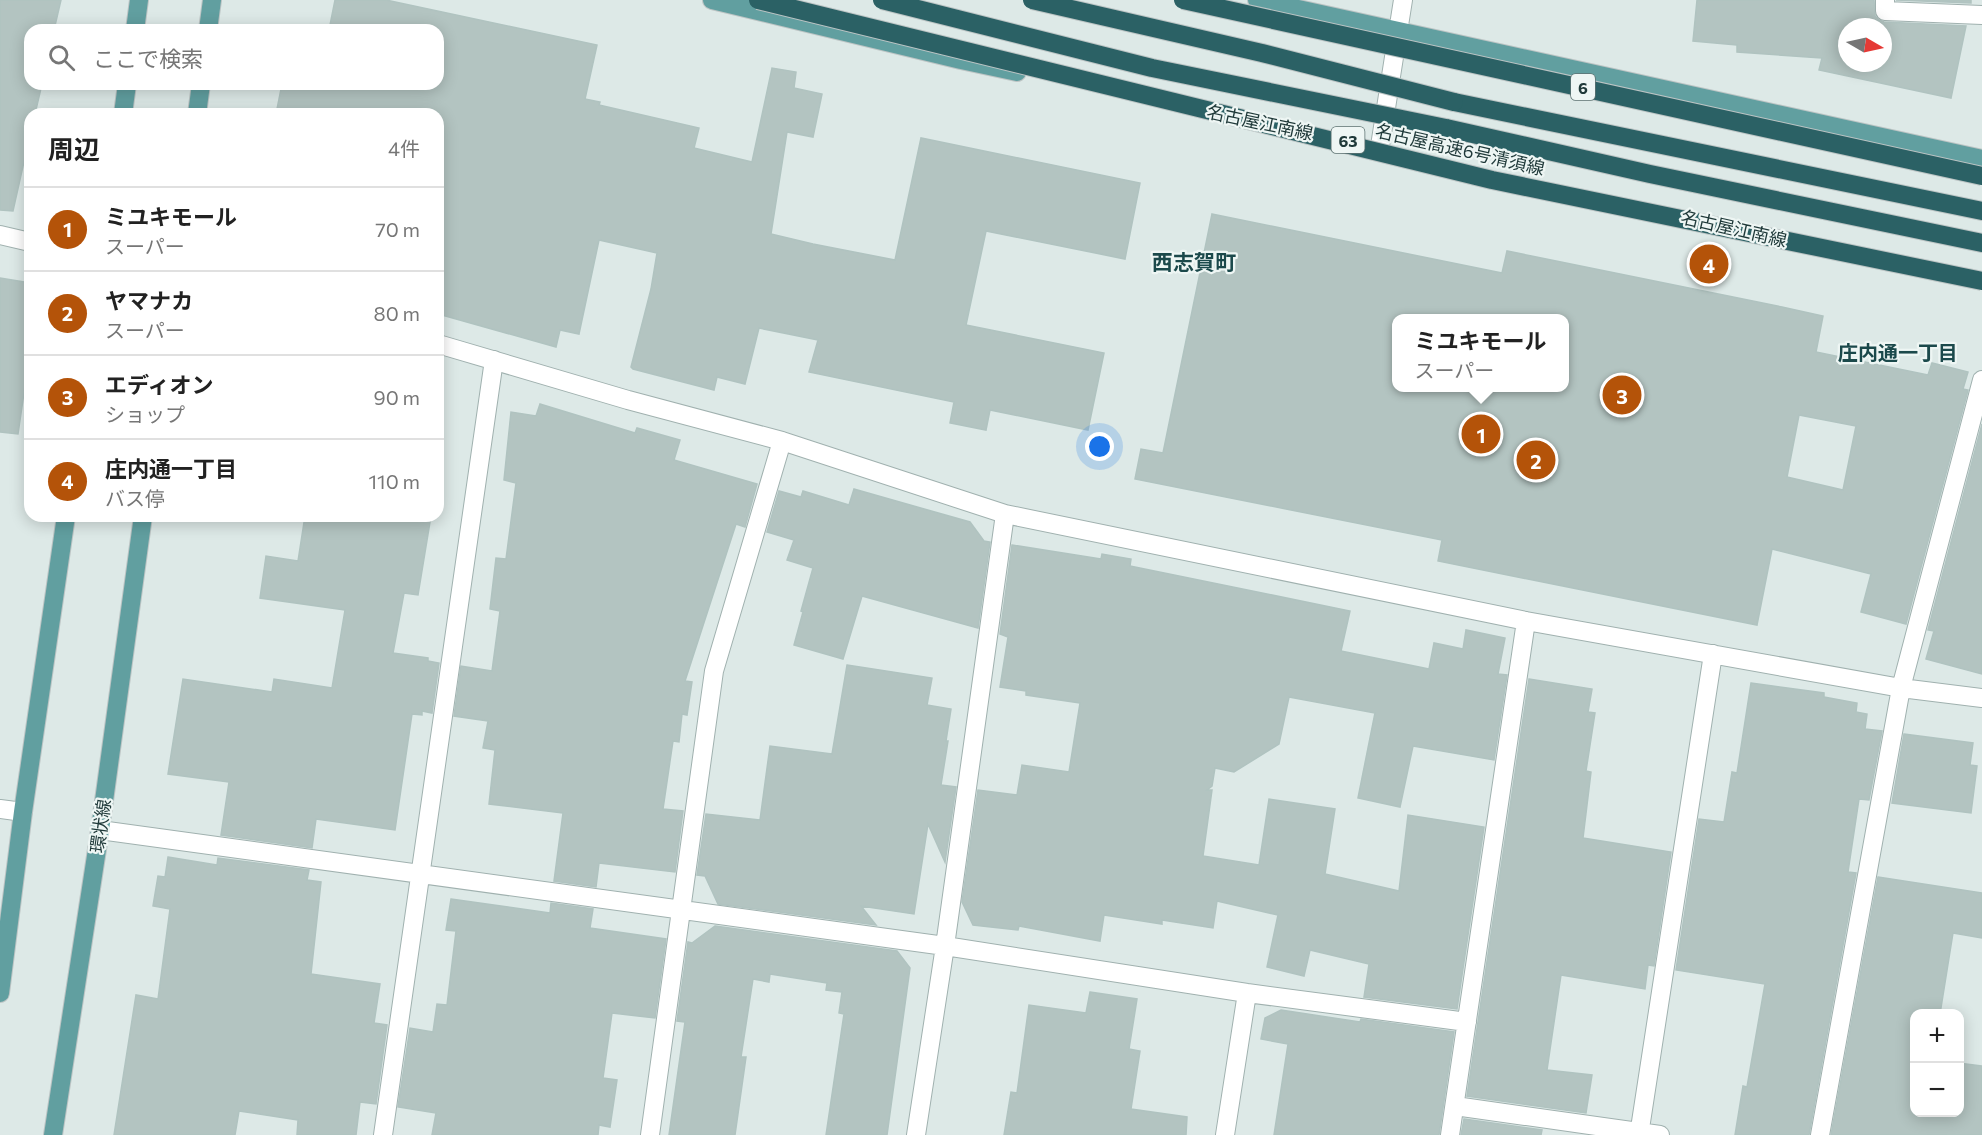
<!DOCTYPE html>
<html lang="ja">
<meta charset="utf-8">
<style>
body{margin:0;font-family:Commissioner,"Noto Sans JP",sans-serif;background:#f6f6f6;color:#222}
.controls{position:absolute;right:18px;bottom:18px;display:grid;overflow:hidden;border-radius:12px;box-shadow:0 3px 15px #0003}
.controls button{width:54px;height:54px;display:grid;place-items:center;padding:0;border:0;border-bottom:2px solid #e0e0e0;background:#fff;color:#222;font:30px sans-serif}
.compass{position:absolute;left:1838px;top:18px;width:54px;height:54px;border-radius:50%;background:#fff;box-shadow:0 3px 15px #0003;rotate:99deg}
.you{position:absolute;left:1100px;top:447px;width:21px;height:21px;margin:-15px;border:4px solid #fff;border-radius:50%;background:#1a73e8;box-shadow:0 0 0 9px #1a73e833}
.badge{display:grid;place-items:center;width:39px;height:39px;border-radius:50%;background:#b45309;color:#fff;font-size:20px;font-weight:700}
.pin{position:absolute;translate:-50% -50%;border:3px solid #fff;box-shadow:0 2px 6px #0006}
.popup{position:absolute;left:1392px;top:314px;width:177px;height:78px;box-sizing:border-box;display:grid;place-content:center;border-radius:12px;background:#fff;filter:drop-shadow(0 2px 4px #0005);font-size:20px;white-space:nowrap;color:#767676}
.popup b{font-size:22px;color:#222}
.popup::after{content:'';position:absolute;left:50%;top:100%;margin-left:-12px;border:12px solid transparent;border-top-color:#fff}
.list{margin:0;padding:0;list-style:none}
h2{display:flex;justify-content:space-between;align-items:center;height:78px;margin:0;padding:0 24px;font-size:26px}
h2 small{font-size:20px;font-weight:400;color:#767676}
.list li{display:grid;grid-template-columns:39px 1fr auto;gap:18px;align-items:center;box-sizing:border-box;height:84px;padding:0 24px;border-top:2px solid #e0e0e0}
.list b{display:block;font-size:22px;white-space:nowrap}
.list p{margin:0;font-size:20px;white-space:nowrap;color:#767676}
.list em{font-size:20px;font-style:normal;color:#767676}
.icon{flex:none;width:33px;height:33px;fill:none;stroke:currentColor;stroke-width:2;stroke-linecap:round;stroke-linejoin:round}
.map{position:relative;flex:none;width:1982px;height:1135px;overflow:hidden}
.search{position:absolute;background:#fff;box-shadow:0 3px 15px #0003;left:24px;top:24px;width:420px;height:66px;display:flex;align-items:center;gap:15px;box-sizing:border-box;padding:0 21px;border-radius:18px;color:#767676;font-size:22px}
.panel{position:absolute;background:#fff;box-shadow:0 3px 15px #0003;left:24px;top:108px;width:420px;height:414px;border-radius:18px}
.map>svg:first-child{display:block}
</style>
<div class="map">
<svg width="1982" height="1135" viewBox="0 0 1982 1135">
<rect width="100%" height="100%" fill="#dde9e7"/>
<path fill="#b3c4c1" stroke="#b0c3c0" stroke-width="1.5" fill-rule="evenodd" d="M 0,0 L 61,0 L 54,30 L 30,30 L 30,84 L 42,84 L 35,114 L 30,114 L 30,135 L 13,211 L 0,210 Z
M 335,0 L 386,0 L 597,45 L 585,99 L 600,102 L 599,105 L 699,128 L 694,148 L 752,162 L 772,68 L 796,72 L 794,88 L 822,94 L 813,137 L 787,132 L 771,234 L 813,244 L 895,260 L 921,138 L 1140,183 L 1125,259 L 986,231 L 966,325 L 1104,353 L 1088,430 L 990,410 L 986,430 L 950,423 L 954,402 L 809,372 L 818,340 L 759,328 L 745,384 L 717,377 L 714,390 L 633,369 L 631,367 L 651,289 L 657,253 L 599,240 L 579,334 L 560,330 L 556,347 L 438,314 L 438,114 L 276,114 L 282,84 L 438,84 L 438,30 L 329,30 Z
M 1697,0 L 1874,0 L 1875,16 L 1879,20 L 1884,22 L 1966,26 L 1951,98 L 1819,70 L 1822,58 L 1737,52 L 1737,45 L 1693,41 ZM 1847,27 L 1883,27 L 1883,63 L 1847,63 Z
M 1896,0 L 1971,0 L 1971,3 Z
M 1212,214 L 1502,273 L 1507,251 L 1782,307 L 1823,316 L 1816,352 L 1928,375 L 1932,363 L 1968,372 L 1963,389 L 1968,390 L 1906,624 L 1861,612 L 1871,574 L 1772,549 L 1757,625 L 1438,561 L 1442,540 L 1135,479 L 1141,449 L 1163,453 ZM 1397,318 L 1565,318 L 1565,387 L 1397,387 ZM 1799,415 L 1856,426 L 1843,490 L 1787,477 Z
M 0,278 L 30,283 L 30,352 L 18,434 L 0,432 Z
M 540,404 L 635,433 L 637,428 L 680,440 L 674,460 L 757,484 L 745,527 L 736,524 L 685,681 L 692,682 L 687,715 L 682,714 L 679,742 L 673,741 L 663,809 L 683,811 L 675,872 L 599,863 L 596,887 L 554,881 L 563,813 L 489,804 L 495,750 L 483,748 L 488,721 L 454,716 L 461,666 L 492,671 L 500,611 L 490,609 L 496,558 L 506,559 L 516,483 L 504,480 L 511,412 L 536,416 Z
M 1982,424 L 1982,674 L 1926,659 L 1934,631 L 1928,630 Z
M 854,489 L 970,522 L 984,541 L 990,542 L 978,628 L 862,596 L 843,659 L 794,645 L 803,612 L 801,611 L 813,568 L 787,560 L 794,540 L 767,532 L 779,491 L 801,497 L 803,491 L 849,505 Z
M 305,516 L 431,516 L 418,595 L 404,593 L 393,653 L 428,658 L 428,661 L 439,663 L 432,713 L 422,711 L 422,715 L 412,714 L 395,830 L 316,819 L 312,848 L 221,835 L 229,782 L 168,774 L 183,679 L 272,692 L 274,679 L 332,688 L 345,610 L 260,598 L 266,556 L 298,561 Z
M 1012,545 L 1101,559 L 1102,554 L 1131,559 L 1130,566 L 1350,611 L 1341,651 L 1429,669 L 1434,643 L 1463,649 L 1466,630 L 1505,638 L 1498,674 L 1507,675 L 1494,760 L 1413,746 L 1400,807 L 1358,798 L 1375,713 L 1289,697 L 1279,744 L 1234,772 L 1215,768 L 1212,786 L 1207,790 L 1212,790 L 1203,856 L 1259,865 L 1269,799 L 1335,809 L 1325,874 L 1399,891 L 1408,815 L 1484,827 L 1457,1009 L 1364,997 L 1369,964 L 1310,950 L 1304,976 L 1267,967 L 1278,915 L 1217,901 L 1213,928 L 1162,920 L 1162,924 L 1104,915 L 1100,941 L 1019,926 L 1018,930 L 973,925 L 962,902 L 978,790 L 1017,795 L 1022,765 L 1069,772 L 1080,703 L 1026,695 L 1026,691 L 1000,687 L 1008,637 L 1000,634 Z
M 847,665 L 932,678 L 927,705 L 951,709 L 946,741 L 948,741 L 941,785 L 956,787 L 945,862 L 928,824 L 914,914 L 861,906 L 876,925 L 718,904 L 705,876 L 697,875 L 706,814 L 760,820 L 770,746 L 832,754 Z
M 1529,679 L 1592,689 L 1588,712 L 1595,713 L 1586,771 L 1591,772 L 1583,838 L 1671,852 L 1654,966 L 1648,965 L 1645,989 L 1561,975 L 1547,1070 L 1592,1075 L 1586,1113 L 1467,1096 Z
M 1751,683 L 1824,693 L 1824,697 L 1857,703 L 1856,712 L 1867,714 L 1865,729 L 1882,731 L 1869,800 L 1859,799 L 1848,872 L 1856,873 L 1809,1135 L 1735,1135 L 1743,1086 L 1747,1087 L 1765,984 L 1676,970 L 1699,819 L 1724,822 L 1732,772 L 1737,773 Z
M 1904,734 L 1973,743 L 1970,765 L 1977,766 L 1971,813 L 1892,803 Z
M 168,857 L 217,865 L 218,858 L 309,870 L 307,880 L 321,882 L 311,974 L 380,984 L 374,1023 L 387,1025 L 376,1104 L 360,1102 L 356,1135 L 297,1135 L 298,1120 L 239,1111 L 235,1135 L 114,1135 L 136,995 L 158,999 L 170,909 L 153,906 L 158,876 L 165,877 Z
M 1878,877 L 1982,893 L 1982,938 L 1953,933 L 1940,1014 L 1914,1014 L 1914,1113 L 1959,1113 L 1959,1063 L 1982,1066 L 1982,1135 L 1831,1135 Z
M 451,899 L 550,913 L 551,903 L 593,909 L 590,928 L 666,939 L 655,1018 L 612,1013 L 603,1078 L 617,1080 L 610,1127 L 599,1125 L 598,1135 L 432,1135 L 436,1113 L 398,1107 L 410,1028 L 433,1032 L 437,1004 L 447,1005 L 456,931 L 446,930 Z
M 715,926 L 897,951 L 910,968 L 887,1135 L 826,1135 L 844,1014 L 839,1013 L 842,992 L 826,990 L 827,983 L 770,974 L 769,982 L 753,979 L 741,1057 L 746,1057 L 735,1135 L 669,1135 L 685,1022 L 677,1021 L 688,942 L 692,943 Z
M 1090,992 L 1137,999 L 1129,1049 L 1140,1051 L 1131,1109 L 1187,1117 L 1186,1135 L 1004,1135 L 1011,1092 L 1017,1093 L 1029,1005 L 1086,1013 Z
M 1281,1010 L 1360,1022 L 1361,1019 L 1454,1032 L 1439,1135 L 1274,1135 L 1288,1044 L 1261,1039 L 1265,1018 Z
M 1464,1119 L 1542,1130 L 1541,1135 L 1461,1135 Z"/>
<g fill="none" stroke-linecap="round" stroke-linejoin="round">
<defs>
<path id="minor" d="M 1885,0 L 1885,11 L 1982,15
M 1380,146 L 1403,0
M 0,235 L 30,242
M 438,344 L 628,400 L 782,441 L 1005,514 L 1526,621 L 1901,688 L 1982,698
M 0,809 L 23,812
M 100,830 L 945,946 L 1247,993 L 1467,1022
M 1455,1106 L 1660,1135
M 383,1135 L 494,360
M 650,1135 L 714,671 L 782,441
M 916,1135 L 945,946 L 1005,514
M 1225,1135 L 1247,993
M 1450,1135 L 1526,621
M 1639,1135 L 1713,654
M 1820,1135 L 1901,688 L 1982,380"/>
<path id="primary" d="M 712,0 L 961,60 L 1017,72
M 1257,0 L 1982,159
M 135,30 L 139,0
M 208,30 L 212,0
M 123,114 L 127,84
M 197,114 L 201,84
M 0,993 L 23,812 L 66,516
M 53,1135 L 100,830 L 143,516"/>
<path id="motorway" d="M 1454,102 L 1982,211
M 1446,128 L 1650,174 L 1982,243"/>
</defs>
<use href="#minor" stroke="#a0b1af" stroke-width="20"/>
<use href="#primary" stroke="#bcc4c4" stroke-width="20"/>
<use href="#motorway" stroke="#bcc4c4" stroke-width="20"/>
<use href="#minor" stroke="#fff" stroke-width="18"/>
<use href="#primary" stroke="#619fa0" stroke-width="18"/>
<use href="#motorway" stroke="#2b6165" stroke-width="18"/>
<defs>
<path id="motorway-bridge" d="M 758,0 L 1492,180 L 1982,281
M 882,0 L 1152,68 L 1446,128
M 1032,0 L 1262,53 L 1454,102
M 1183,0 L 1982,176"/>
</defs>
<use href="#motorway-bridge" stroke="#bcc4c4" stroke-width="20" stroke-linecap="butt"/>
<use href="#motorway-bridge" stroke="#2b6165" stroke-width="18"/>
</g>
<g text-anchor="middle" dominant-baseline="central" stroke-width="4.5" stroke-linejoin="round" paint-order="stroke">
<g fill="#eef6f4" stroke="#5d7271" stroke-width="1.5">
<rect x="1571" y="74" width="24" height="26" rx="4.5"/>
<rect x="1331.5" y="127" width="33" height="26" rx="4.5"/>
</g>
<g font-size="16" font-weight="bold" fill="#1f3939">
<text x="1583" y="87">6</text>
<text x="1348" y="140">63</text>
</g>
<g font-size="18" fill="#1f3939" stroke="#eef6f4">
<text transform="translate(1260 122) rotate(12)">名古屋江南線</text>
<text transform="translate(1460 149) rotate(13)">名古屋高速6号清須線</text>
<text transform="translate(1734 228) rotate(13)">名古屋江南線</text>
<text transform="translate(100 826) rotate(-82)">環状線</text>
</g>
<g font-size="20" font-weight="bold" fill="#1b494b" stroke="#eef6f4">
<text x="1898" y="352">庄内通一丁目</text>
</g>
<g font-size="21" font-weight="bold" fill="#1b494b" stroke="#eef6f4">
<text x="1194" y="261">西志賀町</text>
</g>
</g>
</svg>
<div class="controls">
<button>+</button>
<button>−</button>
</div>
<svg class="compass" viewBox="-18 -18 36 36"><path d="M0-13l5 13h-10z" fill="#e53935"/><path d="M0 13l5-13h-10z" fill="#767676"/></svg>
<div class="you"></div>
<div class="pin badge" style="left:1481px;top:434px">1</div>
<div class="popup"><b>ミユキモール</b>スーパー</div>
<div class="pin badge" style="left:1536px;top:460px">2</div>
<div class="pin badge" style="left:1622px;top:395px">3</div>
<div class="pin badge" style="left:1709px;top:264px">4</div>
<div class="search"><svg class="icon" aria-label="search" viewBox="0 0 24 24"><circle cx="10" cy="10" r="6"/><path d="M15 15l6 6"/></svg>ここで検索</div>
<section class="panel">
<h2>周辺<small>4件</small></h2>
<ul class="list">
<li><span class="badge">1</span><div><b>ミユキモール</b><p>スーパー</p></div><em>70 m</em></li>
<li><span class="badge">2</span><div><b>ヤマナカ</b><p>スーパー</p></div><em>80 m</em></li>
<li><span class="badge">3</span><div><b>エディオン</b><p>ショップ</p></div><em>90 m</em></li>
<li><span class="badge">4</span><div><b>庄内通一丁目</b><p>バス停</p></div><em>110 m</em></li>
</ul>
</section>
</div>
